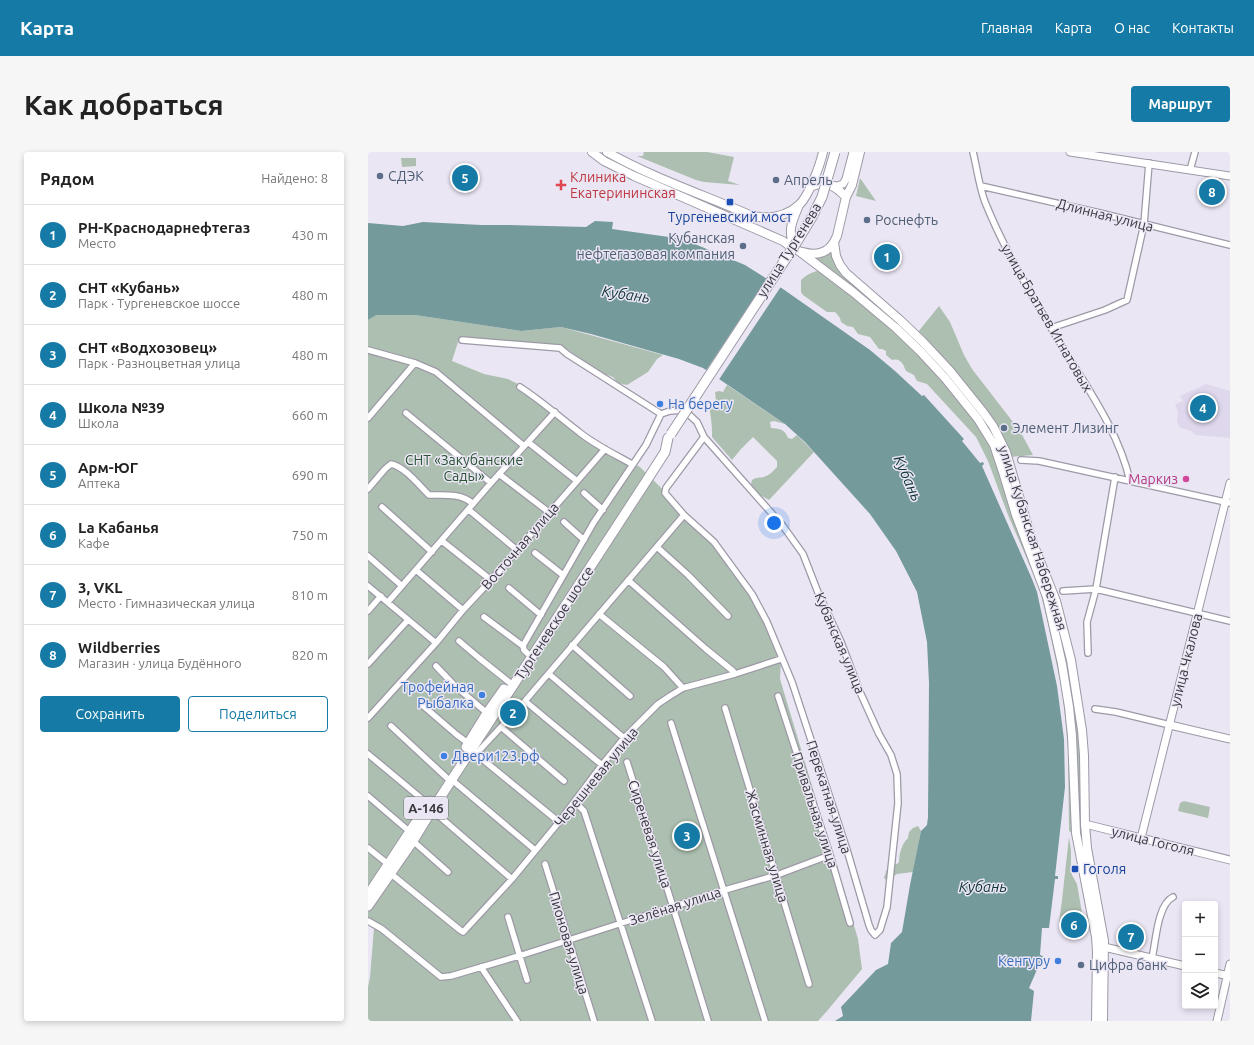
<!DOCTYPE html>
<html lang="ru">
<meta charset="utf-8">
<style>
body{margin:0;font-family:Ubuntu,sans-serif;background:#f6f6f6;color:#222}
.controls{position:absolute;right:12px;bottom:12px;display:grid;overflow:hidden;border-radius:4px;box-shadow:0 2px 6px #0003}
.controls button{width:36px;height:36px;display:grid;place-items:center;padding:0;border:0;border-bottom:1px solid #e0e0e0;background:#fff;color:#222;font:20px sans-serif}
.you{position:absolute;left:406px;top:371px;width:14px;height:14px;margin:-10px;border:3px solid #fff;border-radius:50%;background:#1a73e8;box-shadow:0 0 0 6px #1a73e833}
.badge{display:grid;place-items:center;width:26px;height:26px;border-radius:50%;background:#157aa5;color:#fff;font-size:13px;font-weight:700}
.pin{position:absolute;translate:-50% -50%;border:2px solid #fff;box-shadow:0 1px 4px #0006}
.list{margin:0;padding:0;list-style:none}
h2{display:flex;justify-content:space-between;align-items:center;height:52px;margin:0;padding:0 16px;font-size:17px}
h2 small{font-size:13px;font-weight:400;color:#767676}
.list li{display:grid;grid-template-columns:26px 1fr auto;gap:12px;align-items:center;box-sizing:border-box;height:60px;padding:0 16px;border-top:1px solid #e0e0e0}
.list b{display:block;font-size:15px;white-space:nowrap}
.list p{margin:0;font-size:13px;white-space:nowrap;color:#767676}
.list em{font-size:13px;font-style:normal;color:#767676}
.actions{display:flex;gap:8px;padding:12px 16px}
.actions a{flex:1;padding:9px 0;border:1px solid #157aa5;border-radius:4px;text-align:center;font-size:14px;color:#157aa5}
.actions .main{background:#157aa5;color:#fff}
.icon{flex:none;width:22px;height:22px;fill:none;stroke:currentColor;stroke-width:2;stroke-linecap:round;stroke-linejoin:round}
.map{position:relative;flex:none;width:862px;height:869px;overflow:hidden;border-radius:4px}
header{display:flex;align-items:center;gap:24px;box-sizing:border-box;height:56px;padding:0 20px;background:#157aa5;color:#fff}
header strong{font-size:19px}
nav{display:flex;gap:22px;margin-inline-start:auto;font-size:14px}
.intro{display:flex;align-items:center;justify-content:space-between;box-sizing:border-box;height:96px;padding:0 24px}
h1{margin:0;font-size:28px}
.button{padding:10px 18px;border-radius:4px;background:#157aa5;color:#fff;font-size:14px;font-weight:700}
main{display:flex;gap:24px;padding:0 24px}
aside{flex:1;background:#fff;border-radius:4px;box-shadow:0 2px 6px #0003}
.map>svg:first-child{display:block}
</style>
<header>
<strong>Карта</strong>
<nav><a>Главная</a><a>Карта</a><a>О нас</a><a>Контакты</a></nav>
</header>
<div class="intro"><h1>Как добраться</h1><a class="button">Маршрут</a></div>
<main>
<aside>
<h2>Рядом<small>Найдено: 8</small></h2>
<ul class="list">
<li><span class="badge">1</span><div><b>РН-Краснодарнефтегаз</b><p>Место</p></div><em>430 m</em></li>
<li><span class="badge">2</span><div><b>СНТ «Кубань»</b><p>Парк · Тургеневское шоссе</p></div><em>480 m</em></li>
<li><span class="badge">3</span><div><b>СНТ «Водхозовец»</b><p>Парк · Разноцветная улица</p></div><em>480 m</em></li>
<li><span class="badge">4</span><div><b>Школа №39</b><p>Школа</p></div><em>660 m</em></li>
<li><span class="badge">5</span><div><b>Арм-ЮГ</b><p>Аптека</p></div><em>690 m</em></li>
<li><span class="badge">6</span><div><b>La Кабанья</b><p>Кафе</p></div><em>750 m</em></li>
<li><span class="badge">7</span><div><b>3, VKL</b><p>Место · Гимназическая улица</p></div><em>810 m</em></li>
<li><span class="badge">8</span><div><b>Wildberries</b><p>Магазин · улица Будённого</p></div><em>820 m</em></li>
</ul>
<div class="actions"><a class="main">Сохранить</a><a>Поделиться</a></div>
</aside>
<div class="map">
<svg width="862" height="869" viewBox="0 0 862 869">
<rect width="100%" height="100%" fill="#ebe6f4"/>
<path fill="#dfd8ed" d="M 838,232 L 862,239 L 862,286 L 827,283 L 823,279 L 812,276 L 809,269 L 810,260 L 807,252 L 815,249 L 812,244 Z"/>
<path fill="#adbfb0" d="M 276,0 L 339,0 L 366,5 L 360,29 L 372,33 L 336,30 L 328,28 L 269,4 L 275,4 Z
M 33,6 L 48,6 L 48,14 L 34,15 Z
M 492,26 L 508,49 L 488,44 Z
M 465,96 L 466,103 L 576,217 L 621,272 L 634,298 L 684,444 L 697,492 L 713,591 L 713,664 L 711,665 L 700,534 L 662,395 L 630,299 L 580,227 L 443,105 Z
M 453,118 L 534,186 L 575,228 L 611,273 L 623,295 L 676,444 L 699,555 L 705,680 L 702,680 L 701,678 L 700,596 L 697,565 L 694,538 L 679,467 L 671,435 L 640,363 L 620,309 L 608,285 L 559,232 L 549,229 L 546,223 L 538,219 C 535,212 533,206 524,208 L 518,203 L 518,199 L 514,197 L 511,197 L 502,185 L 490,182 L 485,175 L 479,174 L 473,170 L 472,166 L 469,162 L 467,160 L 459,160 L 435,143 L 433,140 L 433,128 C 439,122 445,120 453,118 Z
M 571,154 L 582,170 L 596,203 L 604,217 L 652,279 L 665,303 L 642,305 L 629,274 L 575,206 L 550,180 Z
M 7,163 L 47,163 L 153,179 L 193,175 L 295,203 L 289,207 L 280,220 L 259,233 L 250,231 L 245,225 L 236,222 L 225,216 L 199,197 L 161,197 L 149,193 L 94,186 L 91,187 L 84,209 L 116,222 L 140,227 L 152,233 L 237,297 L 272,315 L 346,388 L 398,463 L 410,489 L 413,507 L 412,527 L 490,787 L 494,817 L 459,859 L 450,869 L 0,869 L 0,835 L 2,825 L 6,776 L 0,772 L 0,168 Z
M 359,233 L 417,272 L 406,269 L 402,270 L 403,276 C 413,277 416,277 420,286 L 424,287 L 429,283 L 446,300 L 401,348 L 392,343 L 383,332 L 384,328 C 391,324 392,327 398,324 C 402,323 406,318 409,315 L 409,309 L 385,285 L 373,297 L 364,308 L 344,285 C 344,279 344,273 343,267 C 342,258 340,256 348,249 L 347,240 L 351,239 L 355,240 Z
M 816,649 L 842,655 L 840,666 L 810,659 L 812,651 Z
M 550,674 L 553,679 L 545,720 L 529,722 L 518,728 L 516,726 L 521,711 L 529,712 L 531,710 C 531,702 534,691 540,686 L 541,680 L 545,676 Z
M 701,685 L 703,699 L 703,712 L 704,723 L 709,732 L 715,767 L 691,770 L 694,748 Z"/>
<path fill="#749a9b" d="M 227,69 L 245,70 L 244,77 L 308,86 L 322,90 L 377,113 L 415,137 L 502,198 L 527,219 L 554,244 L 556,243 L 596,287 L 594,289 L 612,311 L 615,310 L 616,312 L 614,314 L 664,427 L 669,440 L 689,534 L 696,587 L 697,635 L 687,724 L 690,724 L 690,727 L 687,727 L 681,776 L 674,776 L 672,803 L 675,804 L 661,836 L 666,839 L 663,869 L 467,869 L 475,864 L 473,855 L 508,818 L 520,812 L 523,791 L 534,780 L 542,733 L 553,679 L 559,673 L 560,665 L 561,531 L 559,490 L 549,440 L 528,399 L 502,362 L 437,290 L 417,272 L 335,216 L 311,207 L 223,182 L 193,175 L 153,179 L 47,163 L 8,163 L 0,168 L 0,71 L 35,74 L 55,70 L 113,73 L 138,73 L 218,75 Z"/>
<path fill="#ebe6f4" d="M 400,125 L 414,133 L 350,229 L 337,220 Z"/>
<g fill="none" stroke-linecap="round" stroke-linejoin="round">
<defs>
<path id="minor" d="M 605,0 C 609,16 611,34 617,50 C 638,102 668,151 697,199 C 722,240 751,281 762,329
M 822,18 L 827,0
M 613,34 L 736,62 L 862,93
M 683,176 L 737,158 L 759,148 L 776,72 L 781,11
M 94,188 L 192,196 L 199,202 L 293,262
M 0,198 L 47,211 L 68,220 L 156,294
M 152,235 C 174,249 191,265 211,280 C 227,293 246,302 264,312
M 38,261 L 123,331
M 293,262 L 302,259 L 316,258 L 329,270 L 336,285 L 415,374 L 435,402 L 451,443 L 473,490 L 492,540 L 511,582 L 523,603 L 529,622 L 530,651 L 519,755 L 512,778 L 507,783 L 503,778 L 501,773 L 479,698 L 424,530 L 399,470 L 384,442 L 346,390 L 316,363 L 297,341 L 298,336 L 336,285
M 0,266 L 47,211
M 160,290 L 209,329
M 653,308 L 671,309 L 862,351
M 131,322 L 182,361
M 0,337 L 17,317 L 23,312 C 37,315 51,333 61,343 C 75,343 94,341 105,352
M 216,341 L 235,358
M 14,355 L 64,400
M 101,358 L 149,398
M 196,370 L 216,388
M 74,389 L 123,428
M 289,395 L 320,423 L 360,464
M 167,401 L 195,423
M 0,404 L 34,434
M 48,418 L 95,458
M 260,428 L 338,497 L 365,519 L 367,522
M 0,434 L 68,491
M 141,436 L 173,463
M 695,439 L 728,437 L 862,469
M 20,450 L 123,331 L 187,260
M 0,459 L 13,444
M 231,462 L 296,515 L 315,536
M 116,465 L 155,494
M 91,489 L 111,506 L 141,530
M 204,493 L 262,544
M 159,501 L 156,498 L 155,494 L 156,492 L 226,370 L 278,293 L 293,262
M 720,501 L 719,470 L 728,437 L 747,325
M 0,512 L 40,468
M 68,514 L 86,533 L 119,561
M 181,522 L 256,586
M 410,544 L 462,703 L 482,771
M 157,549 L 234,613
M 53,552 L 89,583 L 100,591
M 357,556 L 441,832
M 727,557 L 748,560 L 802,573
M 0,566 L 68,491 L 95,458 L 123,428 L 237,297
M 303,571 L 397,869
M 23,574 L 79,626
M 133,575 L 196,629
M 0,602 L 60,652
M 259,610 L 305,755 L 340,869
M 84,628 L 167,698
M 0,644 L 42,680
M 207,650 L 216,659 L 284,869
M 64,658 L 144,727
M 191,670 L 108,602 L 157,549 L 316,363
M 45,689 L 80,720
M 0,696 L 20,712
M 177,712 L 226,869
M 22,721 L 92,778 L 95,780 L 97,778 L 144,727 L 191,670 L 234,613 L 256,586 L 290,552 L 302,544 L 315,536 L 367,522 L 413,507
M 140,765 L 159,828
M 0,769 L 14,777 L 73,825 L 83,824 L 151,804 L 357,738 L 409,723 L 462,703
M 784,806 C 788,790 789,753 805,745
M 113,815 L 149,869"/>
<path id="tertiary" d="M 702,0 L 862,24
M 462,33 L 469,34 L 475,32 L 478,27 L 485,0
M 802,573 L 862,587
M 717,672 L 862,708
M 773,686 L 862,331
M 736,795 L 817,814
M 847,821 L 862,824
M 849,869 L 862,812"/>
<path id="secondary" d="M 224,0 L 236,9 L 266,24 L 390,78 L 415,89 L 426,97 L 431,99 L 485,140 L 528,176 L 552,199 L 577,226 L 610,267 L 626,293 L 635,320 L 648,363 L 679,445 L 694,512 L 701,555 L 704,584 L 708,681 L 728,785 L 729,800 L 728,869
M 239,0 C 285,26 336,43 384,64 C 400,67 418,65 431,53 C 441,44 452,13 455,0
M 492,0 L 484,33 L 478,45 L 469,84 L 466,90 L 468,104 L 472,113 L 478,121 L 532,168 L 555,190 L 582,219 L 615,260 L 625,274 L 638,300 L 664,389 L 688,449 L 703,508 L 714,578 L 716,603 L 717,672 L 719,696 L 736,789 L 735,869
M 442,35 C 458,28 466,33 478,45
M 426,97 C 420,77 423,72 431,53
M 435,100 C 448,104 460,101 466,90"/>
<path id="trunk" d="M 98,595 L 119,561 L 136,537
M 0,743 L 62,649
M 0,754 L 45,689 L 64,658 L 279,328 L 297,300 L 300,286"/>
</defs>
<use href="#minor" stroke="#9d99a6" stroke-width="8"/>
<use href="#tertiary" stroke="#9d99a6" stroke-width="9"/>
<use href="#secondary" stroke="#9d99a6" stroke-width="10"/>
<use href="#trunk" stroke="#9d99a6" stroke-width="11"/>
<use href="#minor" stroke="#fff" stroke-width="5.5"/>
<use href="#tertiary" stroke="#fff" stroke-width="7"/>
<use href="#secondary" stroke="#fff" stroke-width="8"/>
<use href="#trunk" stroke="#fff" stroke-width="9"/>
<defs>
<path id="trunk-bridge" d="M 303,282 L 430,88 L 444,65 L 454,45 L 467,0"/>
</defs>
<use href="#trunk-bridge" stroke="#9d99a6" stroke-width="11" stroke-linecap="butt"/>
<use href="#trunk-bridge" stroke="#fff" stroke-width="9"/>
</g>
<g fill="#5c6f8a" stroke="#ebe6f4" stroke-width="1.5">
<circle cx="12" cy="24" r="4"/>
<circle cx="408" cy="28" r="4"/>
<circle cx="499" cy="68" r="4"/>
<circle cx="375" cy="94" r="4"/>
<circle cx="636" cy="276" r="4"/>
<circle cx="713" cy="813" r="4"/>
</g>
<path fill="#e0444e" stroke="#ebe6f4" stroke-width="1.5" d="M191 27h4v4h4v4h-4v4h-4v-4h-4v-4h4z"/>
<g fill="#1a4fb4" stroke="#ebe6f4" stroke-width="1.5">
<rect x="358" y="46" width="8" height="8" rx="2"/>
<rect x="703" y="713" width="8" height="8" rx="2"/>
</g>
<g fill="#3f7fe0" stroke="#ebe6f4" stroke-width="1.5">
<circle cx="292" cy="252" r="4"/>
<circle cx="114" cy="543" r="4"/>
<circle cx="76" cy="604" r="4"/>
<circle cx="690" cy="809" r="4"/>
</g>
<circle fill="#d1479c" stroke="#ebe6f4" stroke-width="1.5" cx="818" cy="327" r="4"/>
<g text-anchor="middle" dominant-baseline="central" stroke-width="3" stroke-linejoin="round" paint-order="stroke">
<rect fill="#ebe6f4" stroke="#6e6c74" stroke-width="1" x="36" y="645" width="44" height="22" rx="3"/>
<g font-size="13" font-weight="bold" fill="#39373d">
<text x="58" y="656">А-146</text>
</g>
<g font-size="14" fill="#4e5e75" stroke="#ebe6f4" text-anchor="start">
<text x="20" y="24">СДЭК</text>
<text x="416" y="28">Апрель</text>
<text x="507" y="68">Роснефть</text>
<text x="367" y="86" text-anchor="end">Кубанская<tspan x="367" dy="16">нефтегазовая компания</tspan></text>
<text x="644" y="276">Элемент Лизинг</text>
<text x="721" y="813">Цифра банк</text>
</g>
<g font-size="14" fill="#be3a42" stroke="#ebe6f4" text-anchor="start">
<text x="202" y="25">Клиника<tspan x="202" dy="16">Екатерининская</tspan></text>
</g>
<g font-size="14" fill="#39373d" stroke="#ebe6f4">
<text transform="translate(737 63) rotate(14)">Длинная улица</text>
<text transform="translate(421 98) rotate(-58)">улица Тургенева</text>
<text transform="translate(679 166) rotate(60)">улица Братьев Игнатовых</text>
<text transform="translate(665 386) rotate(72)">улица Кубанская Набережная</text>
<text transform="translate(152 394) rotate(-49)">Восточная улица</text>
<text transform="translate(186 471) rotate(-57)">Тургеневское шоссе</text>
<text transform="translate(472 491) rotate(67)">Кубанская улица</text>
<text transform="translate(818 508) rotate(-76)">улица Чкалова</text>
<text transform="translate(228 625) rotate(-51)">Черешневая улица</text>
<text transform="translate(461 645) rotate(72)">Перекатная улица</text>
<text transform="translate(447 658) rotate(72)">Привальная улица</text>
<text transform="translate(282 682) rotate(72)">Сиреневая улица</text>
<text transform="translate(785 689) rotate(14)">улица Гоголя</text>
<text transform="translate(399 694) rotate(73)">Жасминная улица</text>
<text transform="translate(307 754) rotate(-18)">Зелёная улица</text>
<text transform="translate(201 791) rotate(73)">Пионовая улица</text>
</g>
<g font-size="14" fill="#164399" stroke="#ebe6f4">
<text x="362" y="65">Тургеневский мост</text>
<text x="715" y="717" text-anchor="start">Гоголя</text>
</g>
<g font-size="14" fill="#366cbe" stroke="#ebe6f4" text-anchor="start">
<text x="300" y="252">На берегу</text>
<text x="106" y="535" text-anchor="end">Трофейная<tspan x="106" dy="16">Рыбалка</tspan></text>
<text x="84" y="604">Двери123.рф</text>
<text x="682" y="809" text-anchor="end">Кенгуру</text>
</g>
<g font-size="14" fill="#295333" stroke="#ebe6f4">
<text x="96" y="308">СНТ «Закубанские<tspan x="96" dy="16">Сады»</tspan></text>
</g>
<g font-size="14" fill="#b23c85" stroke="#ebe6f4" text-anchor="end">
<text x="810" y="327">Маркиз</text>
</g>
<g font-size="15" font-style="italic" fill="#0e3536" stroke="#ebe6f4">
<text transform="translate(258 142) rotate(8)">Кубань</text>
<text transform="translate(540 326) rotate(66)">Кубань</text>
<text x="615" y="734">Кубань</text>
</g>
</g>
</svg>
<div class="controls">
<button>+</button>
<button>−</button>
<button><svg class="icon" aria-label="layers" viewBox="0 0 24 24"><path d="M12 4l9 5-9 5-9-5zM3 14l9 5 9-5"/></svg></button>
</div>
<div class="you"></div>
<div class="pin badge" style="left:519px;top:105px">1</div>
<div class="pin badge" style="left:145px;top:561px">2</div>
<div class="pin badge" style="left:319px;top:684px">3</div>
<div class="pin badge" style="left:835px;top:256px">4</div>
<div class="pin badge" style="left:97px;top:26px">5</div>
<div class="pin badge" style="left:706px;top:773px">6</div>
<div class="pin badge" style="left:763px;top:785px">7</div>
<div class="pin badge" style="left:844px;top:40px">8</div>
</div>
</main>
